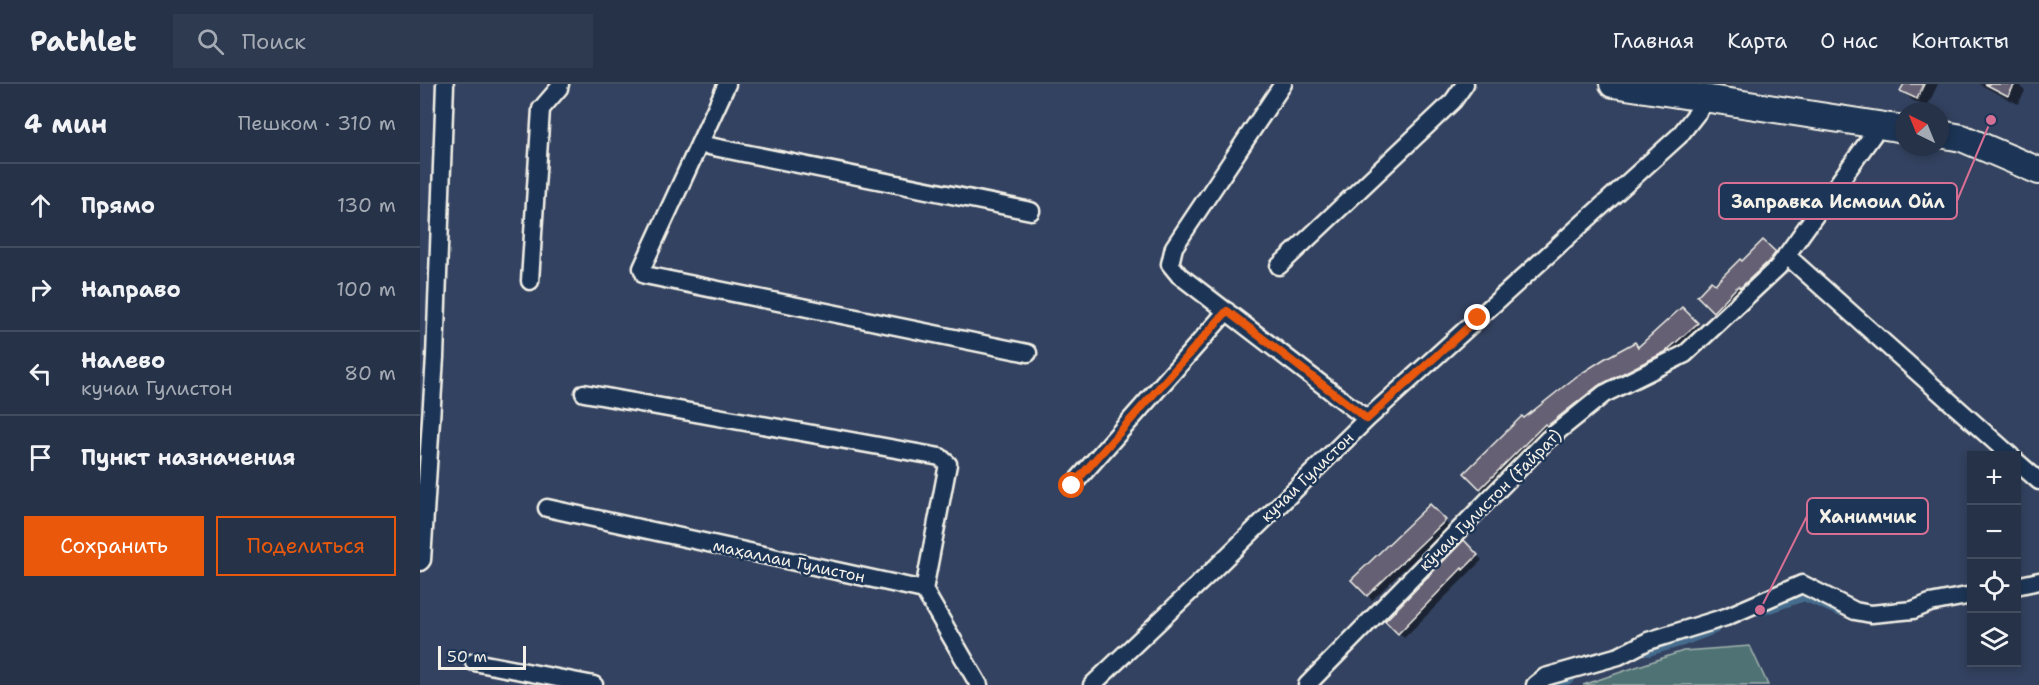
<!DOCTYPE html>
<html lang="ru">
<meta charset="utf-8">
<style>
body{margin:0;font-family:"Shantell Sans",sans-serif;background:#2e3a4f;color:#f1f3f6}
.controls{position:absolute;right:18px;bottom:18px;display:grid;overflow:hidden;border-radius:0px;box-shadow:0 3px 9px #0003}
.controls button{width:54px;height:54px;display:grid;place-items:center;padding:0;border:0;border-bottom:2px solid #424d60;background:#263248;color:#f1f3f6;font:30px sans-serif}
.compass{position:absolute;left:1475px;top:18px;width:54px;height:54px;border-radius:50%;background:#263248;box-shadow:0 3px 9px #0003;rotate:317deg}
.scale{position:absolute;left:18px;bottom:15px;width:88px;box-sizing:border-box;padding-left:6px;border:3px solid #f4f1e8;border-top:0;font-size:16px;line-height:21px;white-space:nowrap;color:#f4f1e8;-webkit-text-stroke:4px #1d3557;paint-order:stroke}
.stop{position:absolute;width:18px;height:18px;margin:-14px;border:4px solid #ea580c;border-radius:50%;background:#fff}
.stop.end{background:#ea580c;border-color:#fff;box-shadow:0 2px 6px #0008}
.list{margin:0;padding:0;list-style:none}
h2{display:flex;justify-content:space-between;align-items:center;height:78px;margin:0;padding:0 24px;font-size:26px}
h2 small{font-size:20px;font-weight:400;color:#a4aab4}
.list li{display:grid;grid-template-columns:39px 1fr auto;gap:18px;align-items:center;box-sizing:border-box;height:84px;padding:0 24px;border-top:2px solid #424d60}
.list b{display:block;font-size:22px;white-space:nowrap}
.list p{margin:0;font-size:20px;white-space:nowrap;color:#a4aab4}
.list em{font-size:20px;font-style:normal;color:#a4aab4}
.actions{display:flex;gap:12px;padding:18px 24px}
.actions a{flex:1;padding:14px 0;border:2px solid #ea580c;border-radius:0px;text-align:center;font-size:21px;color:#ea580c}
.actions .main{background:#ea580c;color:#fff}
.icon{flex:none;width:33px;height:33px;fill:none;stroke:currentColor;stroke-width:2;stroke-linecap:round;stroke-linejoin:round}
.map{position:relative;flex:none;width:1619px;height:601px;overflow:hidden}
header{display:flex;align-items:center;gap:36px;box-sizing:border-box;height:84px;padding:0 30px;background:#263248;border-bottom:2px solid #424d60}
header strong{font-size:28px}
nav{display:flex;gap:33px;margin-inline-start:auto;font-size:21px}
.search{width:420px;height:54px;background:#2e3a4f;display:flex;align-items:center;gap:15px;box-sizing:border-box;padding:0 21px;border-radius:0px;color:#a4aab4;font-size:22px}
main{display:flex}
aside{flex:1;background:#263248}
.map>svg:first-child{display:block}
</style>
<header>
<strong>Pathlet</strong>
<div class="search"><svg class="icon" aria-label="search" viewBox="0 0 24 24"><circle cx="10" cy="10" r="6"/><path d="M15 15l6 6"/></svg>Поиск</div>
<nav><a>Главная</a><a>Карта</a><a>О нас</a><a>Контакты</a></nav>
</header>
<main>
<aside>
<h2>4 мин<small>Пешком · 310 m</small></h2>
<ul class="list">
<li><svg class="icon" aria-label="ahead" viewBox="0 0 24 24"><path d="M12 20V5M6 11l6-6 6 6"/></svg><div><b>Прямо</b></div><em>130 m</em></li>
<li><svg class="icon" aria-label="right" viewBox="0 0 24 24"><path d="M7 20v-9h11M14 6l5 5-5 5"/></svg><div><b>Направо</b></div><em>100 m</em></li>
<li><svg class="icon" aria-label="left" viewBox="0 0 24 24"><path d="M17 20v-9H6M10 6l-5 5 5 5"/></svg><div><b>Налево</b><p>кучаи Гулистон</p></div><em>80 m</em></li>
<li><svg class="icon" aria-label="arrive" viewBox="0 0 24 24"><path d="M6 21V4h12l-3 4 3 4H6"/></svg><div><b>Пункт назначения</b></div></li>
</ul>
<div class="actions"><a class="main">Сохранить</a><a>Поделиться</a></div>
</aside>
<div class="map">
<svg width="1619" height="601" viewBox="0 0 1619 601">
<rect width="100%" height="100%" fill="#334260"/>
<filter id="ink" filterUnits="userSpaceOnUse"><feTurbulence type="fractalNoise" baseFrequency=".0167" numOctaves="2"/><feDisplacementMap in="SourceGraphic" scale="12" xChannelSelector="R" yChannelSelector="G"/><feConvolveMatrix kernelMatrix="1 2 1 2 8 2 1 2 1" color-interpolation-filters="sRGB"/></filter>
<g filter="url(#ink)">
<path fill="#507374" stroke="#a2b2ae" stroke-width="1.5" d="M 1330,562 L 1348,601 L 1163,601 L 1263,567 Z"/>
<path fill="#0007" d="M 1283,0 L 1300,0 L 1300,4 Z
M 1303,0 L 1310,0 L 1309,6 L 1303,5 Z
M 1485,0 L 1518,0 L 1507,23 L 1492,16 L 1482,6 Z
M 1559,0 L 1598,0 L 1605,7 L 1598,20 Z
M 1343,158 L 1359,174 L 1298,231 L 1279,212 L 1295,202 Z
M 1262,225 L 1281,245 L 1250,273 L 1182,306 L 1066,409 L 1046,389 L 1103,336 L 1219,264 Z
M 1010,422 L 1029,442 L 952,516 L 933,496 Z
M 1044,458 L 1062,476 L 984,554 L 967,537 Z"/>
<g fill="none" stroke-linecap="round" stroke-linejoin="round">
<path stroke="#456c8d" stroke-width="12" d="M 1340,526 L 1384,511 L 1419,526
M 1228,566 L 1263,556 L 1294,544
M 1131,601 L 1149,594"/>
</g>
<path fill="#666175" stroke="#f4f1e8" stroke-width="1.5" d="M 1484,0 L 1504,0 L 1497,15 L 1480,7 Z
M 1565,0 L 1595,0 L 1588,12 Z
M 1343,156 L 1356,168 L 1350,176 L 1320,204 L 1318,202 L 1293,228 L 1277,212 L 1291,197 L 1295,200 L 1320,175 L 1322,177 Z
M 1262,223 L 1278,239 L 1245,268 L 1178,302 L 1127,342 L 1125,340 L 1060,405 L 1044,389 L 1102,332 L 1104,334 L 1157,292 L 1184,275 L 1215,258 L 1218,263 Z
M 1010,420 L 1026,436 L 947,512 L 931,496 Z
M 1044,456 L 1058,471 L 1043,486 L 1042,484 L 978,550 L 965,537 Z"/>
<g fill="none" stroke-linecap="round" stroke-linejoin="round">
<defs>
<path id="minor" d="M 307,0 L 222,184 L 225,191 L 608,269
M 863,0 L 754,163 L 750,180 L 759,191 L 947,335
M 279,60 L 611,127
M 1366,171 L 1591,372
M 859,182 L 1033,17 L 1045,0
M 110,197 L 121,25 L 139,4 L 140,0
M 164,309 L 520,373 L 528,380 L 504,506
M 1596,377 L 1619,397
M 652,402 L 807,227
M 127,424 L 504,506 L 559,601
M 0,478 L 2,476 L 15,273 L 25,0
M 1596,502 L 1619,497
M 54,578 L 174,601
M 672,601 L 787,492 L 947,335 L 1259,52 L 1288,15
M 887,601 L 1127,356 L 1184,310 L 1265,270 L 1358,183 L 1460,41
M 1115,601 L 1125,593 L 1199,572 L 1228,557 L 1306,533 L 1382,500 L 1435,527 L 1451,530 L 1493,526 L 1510,519 L 1552,511"/>
<path id="highway" d="M 1193,0 L 1484,45
M 1520,50 L 1542,54 L 1619,87"/>
</defs>
<use href="#minor" stroke="#f4f1e8" stroke-width="21"/>
<use href="#highway" stroke="#f4f1e8" stroke-width="30"/>
<use href="#minor" stroke="#1d3557" stroke-width="16"/>
<use href="#highway" stroke="#1d3557" stroke-width="26"/>
</g>
</g>
<g fill="none" stroke-linecap="round" stroke-linejoin="round" filter="url(#ink)">
<path stroke="#ea580c" stroke-width="8" d="M 652,402 L 807,227 L 947,335 L 1058,234"/>
</g>
<g text-anchor="middle" dominant-baseline="central" stroke-width="5" stroke-linejoin="round" paint-order="stroke">
<g font-size="16" fill="#f4f1e8" stroke="#1d3557">
<text transform="translate(887 393) rotate(-44)">кучаи Гулистон</text>
<text transform="translate(1070 416) rotate(-45)">кӯчаи Гулистон (Ғайрат)</text>
<text transform="translate(369 477) rotate(12)">маҳаллаи Гулистон</text>
</g>
</g>
<path fill="none" stroke="#d66f93" stroke-width="2" d="M1571 36L1537 117M1340 526L1387 432"/>
<g fill="#d66f93" stroke="#1d3557" stroke-width="2">
<circle cx="1571" cy="36" r="6"/>
<circle cx="1340" cy="526" r="6"/>
</g>
<g fill="#1d3557" stroke="#d66f93" stroke-width="2">
<rect x="1299" y="99" width="238" height="36" rx="6"/>
<rect x="1387" y="414" width="121" height="36" rx="6"/>
</g>
<g font-size="18" text-anchor="middle" font-weight="bold" fill="#f4f1e8">
<text x="1418" y="124">Заправка Исмоил Ойл</text>
<text x="1448" y="439">Ханимчик</text>
</g>
</svg>
<div class="controls">
<button>+</button>
<button>−</button>
<button><svg class="icon" aria-label="locate" viewBox="0 0 24 24"><circle cx="12" cy="12" r="6"/><path d="M12 2v4M12 18v4M2 12h4M18 12h4"/></svg></button>
<button><svg class="icon" aria-label="layers" viewBox="0 0 24 24"><path d="M12 4l9 5-9 5-9-5zM3 14l9 5 9-5"/></svg></button>
</div>
<svg class="compass" viewBox="-18 -18 36 36"><path d="M0-13l5 13h-10z" fill="#e53935"/><path d="M0 13l5-13h-10z" fill="#a4aab4"/></svg>
<div class="scale">50 m</div>
<div class="stop" style="left:652px;top:402px"></div>
<div class="stop end" style="left:1058px;top:234px"></div>
</div>
</main>
